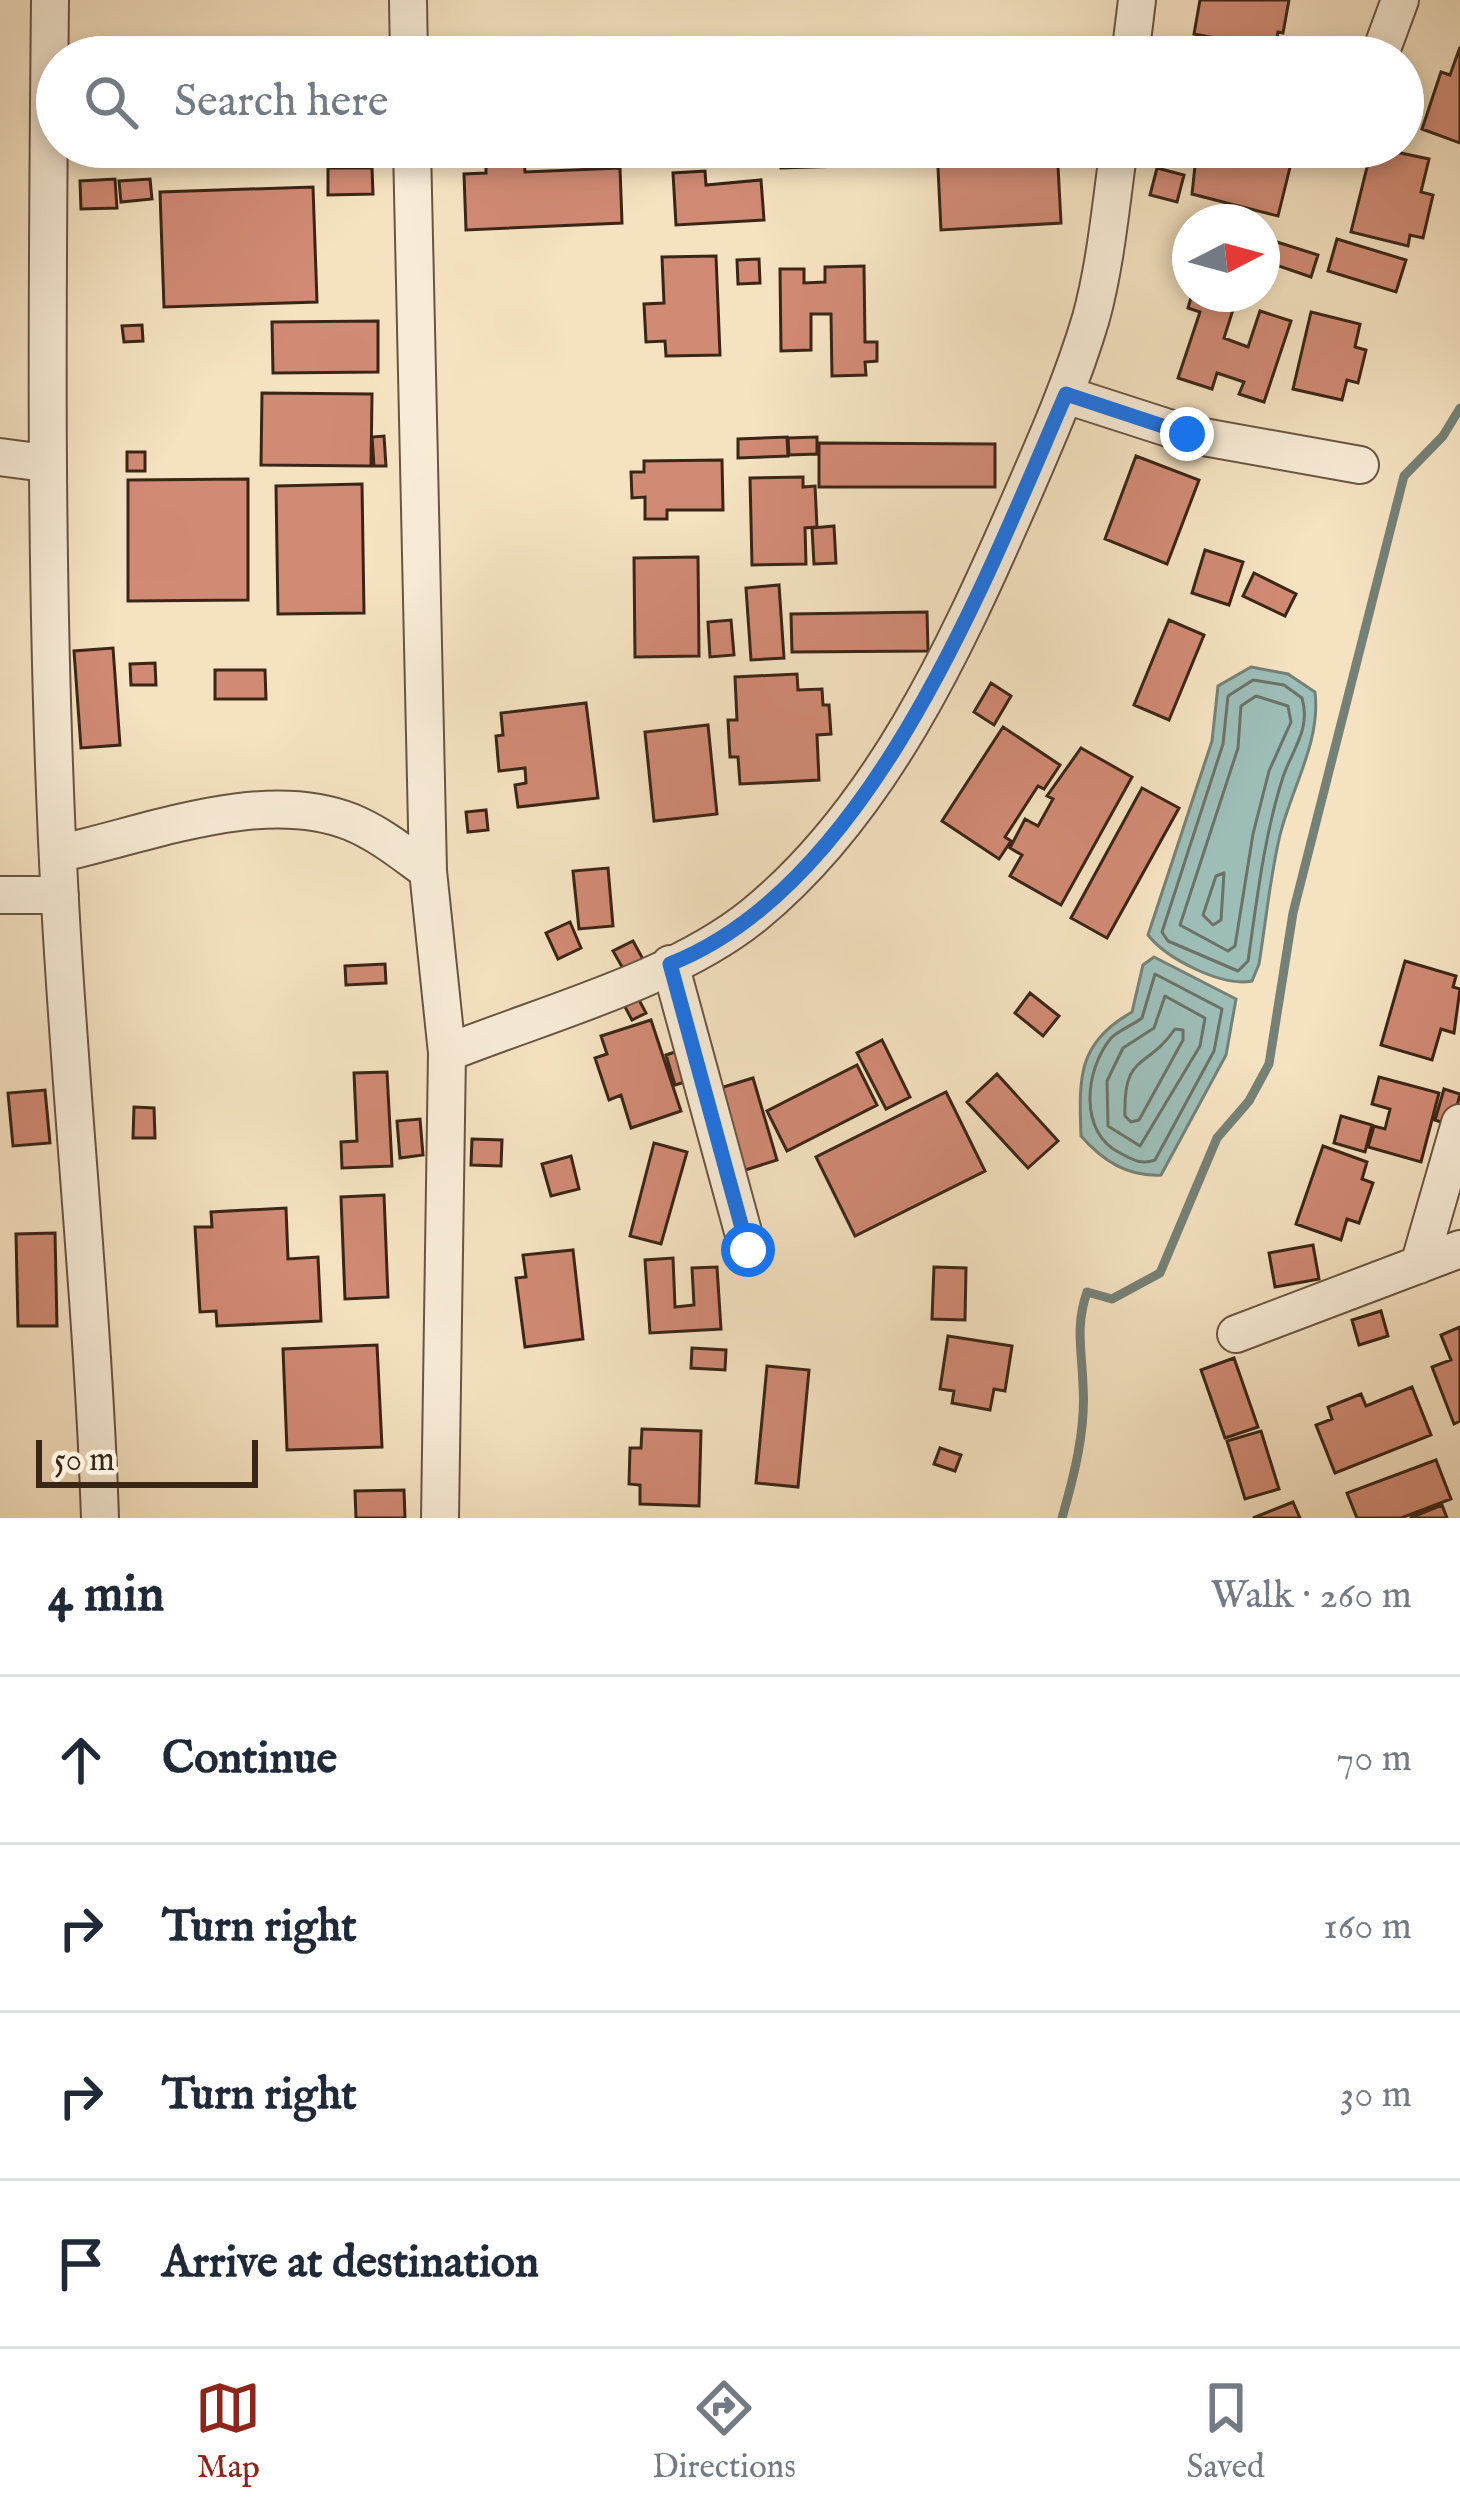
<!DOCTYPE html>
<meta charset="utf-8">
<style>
body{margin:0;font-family:"IM FELL English",serif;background:#f6f6f7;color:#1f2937}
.compass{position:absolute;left:1172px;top:204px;width:108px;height:108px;border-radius:50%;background:#fff;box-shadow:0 6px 18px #0003;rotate:84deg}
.scale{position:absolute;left:36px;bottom:30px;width:222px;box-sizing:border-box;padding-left:12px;border:6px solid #3a2617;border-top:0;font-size:33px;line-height:42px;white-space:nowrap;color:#3a2617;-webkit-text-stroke:9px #f8ecd7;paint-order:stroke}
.stop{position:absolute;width:36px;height:36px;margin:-27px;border:9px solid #1a73e8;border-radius:50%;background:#fff}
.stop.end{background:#1a73e8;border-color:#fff;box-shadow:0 3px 12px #0008}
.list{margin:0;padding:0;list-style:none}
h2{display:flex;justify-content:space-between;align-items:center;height:156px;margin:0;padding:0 48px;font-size:51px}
h2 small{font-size:39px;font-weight:400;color:#747a83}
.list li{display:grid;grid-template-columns:78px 1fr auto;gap:36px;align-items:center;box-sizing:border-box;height:168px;padding:0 48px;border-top:3px solid #e0e1e3}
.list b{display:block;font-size:45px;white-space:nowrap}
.list em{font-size:39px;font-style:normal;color:#747a83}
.icon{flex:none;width:66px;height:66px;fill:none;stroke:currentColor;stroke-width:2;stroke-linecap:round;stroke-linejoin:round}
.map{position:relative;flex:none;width:1460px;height:1518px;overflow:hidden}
.search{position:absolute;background:#fff;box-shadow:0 6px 18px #0003;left:36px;right:36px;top:36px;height:132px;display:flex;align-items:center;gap:30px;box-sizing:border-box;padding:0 42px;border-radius:66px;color:#747a83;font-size:45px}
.sheet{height:828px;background:#fff}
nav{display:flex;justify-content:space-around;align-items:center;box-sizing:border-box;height:168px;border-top:3px solid #e0e1e3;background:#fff;font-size:33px;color:#747a83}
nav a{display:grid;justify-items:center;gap:6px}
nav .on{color:#8f2418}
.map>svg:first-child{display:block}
</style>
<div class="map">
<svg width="1460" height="1518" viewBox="0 0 1460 1518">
<rect width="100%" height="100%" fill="#f5e2c1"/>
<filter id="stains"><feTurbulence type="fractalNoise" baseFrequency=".00167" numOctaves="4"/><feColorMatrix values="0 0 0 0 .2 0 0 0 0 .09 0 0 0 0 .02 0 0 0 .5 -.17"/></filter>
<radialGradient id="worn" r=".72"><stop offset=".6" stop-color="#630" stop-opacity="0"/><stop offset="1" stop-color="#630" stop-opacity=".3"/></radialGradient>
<path fill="#9dbdb7" stroke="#758177" stroke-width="3" d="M 1251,667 L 1288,674 L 1315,692 C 1321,741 1292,787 1280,835 C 1270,877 1266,921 1259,964 L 1252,981 C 1222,987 1167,959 1148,935 L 1212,741 L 1218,686 Z
M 1154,957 L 1236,999 L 1226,1055 L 1161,1175 C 1128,1177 1103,1161 1081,1136 C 1079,1078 1077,1043 1132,1012 L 1143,965 Z"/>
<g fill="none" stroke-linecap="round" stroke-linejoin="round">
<path stroke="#6c7267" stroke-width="3" d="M 1253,680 L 1284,685 L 1302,698 C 1311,729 1293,748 1283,777 C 1264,836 1257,899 1248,961 L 1238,971 L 1168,941 L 1162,932 L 1223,744 L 1228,696 Z
M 1256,696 L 1288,706 L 1291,722 L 1269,771 L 1253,834 L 1235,946 L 1228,951 L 1180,925 L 1238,748 L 1241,706 Z
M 1224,873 L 1221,920 L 1213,925 L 1203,915 L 1216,876 Z
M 1155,974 L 1222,1009 L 1214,1051 L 1155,1160 C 1141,1165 1133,1160 1120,1153 C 1079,1133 1084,1071 1111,1038 C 1119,1030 1133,1025 1142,1018 Z
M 1165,996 L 1205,1018 L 1200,1046 L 1140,1146 L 1108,1126 L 1107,1081 L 1123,1048 L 1154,1028 Z
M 1175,1029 L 1183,1030 L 1183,1040 L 1139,1120 L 1131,1122 L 1125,1116 C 1123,1052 1147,1070 1175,1029 Z"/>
<path stroke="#758177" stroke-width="9" d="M 1062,1518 C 1074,1476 1086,1430 1083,1386 C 1082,1350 1075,1327 1087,1292 L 1112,1299 L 1160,1273 L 1217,1138 L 1249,1101 L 1269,1064 L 1293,913 L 1404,476 L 1443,436 L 1460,408"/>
</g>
<path fill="#d18a74" stroke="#3a2617" stroke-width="3" d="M 1200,0 L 1289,0 L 1283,33 L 1278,32 L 1275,49 L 1194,34 Z
M 136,40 L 137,57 L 115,57 L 113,43 Z
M 1460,47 L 1460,143 L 1422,129 L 1441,72 L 1450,75 Z
M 311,147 L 358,147 L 358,153 L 311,154 Z
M 780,147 L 909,147 L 909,164 L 781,168 Z
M 937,147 L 1057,147 L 1061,223 L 941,230 Z
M 1197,147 L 1295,147 L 1278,216 L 1192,194 Z
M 1372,147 L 1429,159 L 1421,192 L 1433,195 L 1423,238 L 1410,235 L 1408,246 L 1351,232 Z
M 524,159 L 525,172 L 620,168 L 622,223 L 466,230 L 464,174 L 486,173 L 486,161 Z
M 328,168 L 372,168 L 373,194 L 328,195 Z
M 1157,168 L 1184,175 L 1177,202 L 1150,195 Z
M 705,171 L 706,185 L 761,180 L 764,220 L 676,225 L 673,173 Z
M 115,179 L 117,208 L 81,209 L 80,181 Z
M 150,179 L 152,199 L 121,202 L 119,181 Z
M 313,187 L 317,302 L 164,307 L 160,192 Z
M 1337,239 L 1406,260 L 1396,292 L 1328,271 Z
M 1277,242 L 1318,255 L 1311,277 L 1270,263 Z
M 716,256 L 720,355 L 666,356 L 665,341 L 646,342 L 644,304 L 664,303 L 662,257 Z
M 759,259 L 760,283 L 738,284 L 737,260 Z
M 864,266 L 865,342 L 877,342 L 877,361 L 865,362 L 866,375 L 832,376 L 831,314 L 811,314 L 811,350 L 781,351 L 780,269 L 804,269 L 804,283 L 825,282 L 825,267 Z
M 1192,294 L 1238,294 L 1224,338 L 1248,347 L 1260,311 L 1291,321 L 1264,402 L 1239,394 L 1244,382 L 1217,373 L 1212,389 L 1178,378 L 1200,312 L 1188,308 Z
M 1311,312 L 1360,324 L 1355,347 L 1366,350 L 1358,383 L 1347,380 L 1342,400 L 1293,389 Z
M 378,321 L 378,372 L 273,373 L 272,322 Z
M 142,325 L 143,341 L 124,342 L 122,326 Z
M 262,393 L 372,394 L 371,466 L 261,465 Z
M 384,436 L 386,466 L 374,466 L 372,437 Z
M 787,437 L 788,456 L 738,458 L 738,439 Z
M 817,437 L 817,454 L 789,455 L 788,438 Z
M 819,443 L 995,444 L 995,487 L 819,487 Z
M 127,452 L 145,452 L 145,471 L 127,471 Z
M 1136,456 L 1199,480 L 1167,564 L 1105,539 Z
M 722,460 L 723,510 L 667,510 L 667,519 L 645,519 L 645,497 L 632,498 L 631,472 L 644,472 L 644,461 Z
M 803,477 L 803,487 L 815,486 L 817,527 L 805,528 L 806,564 L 752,565 L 750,478 Z
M 248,479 L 248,600 L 128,601 L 128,480 Z
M 362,484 L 364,613 L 278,614 L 276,486 Z
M 834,526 L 836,563 L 814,564 L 812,528 Z
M 1205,550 L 1243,562 L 1229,605 L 1192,593 Z
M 698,557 L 699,656 L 635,657 L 634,558 Z
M 1254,573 L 1296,594 L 1285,616 L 1243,596 Z
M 779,585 L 784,658 L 751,660 L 746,588 Z
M 927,612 L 928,651 L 792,652 L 791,614 Z
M 731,620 L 734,655 L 710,657 L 708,622 Z
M 1169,620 L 1204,635 L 1169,720 L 1134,705 Z
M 113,648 L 120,745 L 81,748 L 74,651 Z
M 155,663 L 156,685 L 131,685 L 130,664 Z
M 215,670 L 265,670 L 266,699 L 215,699 Z
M 797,674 L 798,690 L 822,689 L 823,705 L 829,705 L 831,734 L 817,735 L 819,780 L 740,784 L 738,757 L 730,757 L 728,720 L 737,720 L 735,677 Z
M 991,683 L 1011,696 L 994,725 L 974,712 Z
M 586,703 L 598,798 L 518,807 L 515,785 L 526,783 L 525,768 L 499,771 L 496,736 L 503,735 L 501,713 Z
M 708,725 L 717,814 L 654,821 L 645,732 Z
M 1003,727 L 1060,765 L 1044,789 L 1038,786 L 1005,837 L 1011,841 L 999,859 L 942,821 Z
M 1081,748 L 1132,777 L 1061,905 L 1010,876 L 1022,855 L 1010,848 L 1025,819 L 1038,826 L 1053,799 L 1047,796 Z
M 1142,788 L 1179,808 L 1107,938 L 1071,918 Z
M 486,810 L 488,830 L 468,832 L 466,812 Z
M 608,868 L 613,926 L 579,929 L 573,871 Z
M 570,922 L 581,948 L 558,959 L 546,933 Z
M 633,941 L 644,961 L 625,972 L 613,951 Z
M 1405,961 L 1456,976 L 1453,987 L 1460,989 L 1454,1033 L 1441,1029 L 1432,1060 L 1381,1045 Z
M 385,964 L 386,983 L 346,985 L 345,966 Z
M 1030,993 L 1059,1016 L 1043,1036 L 1015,1013 Z
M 638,998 L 646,1013 L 632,1020 L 624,1005 Z
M 651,1020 L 681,1111 L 631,1128 L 621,1095 L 609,1100 L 595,1058 L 607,1054 L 601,1036 Z
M 882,1040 L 910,1097 L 886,1109 L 857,1053 Z
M 678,1051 L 688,1081 L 675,1085 L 666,1055 Z
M 857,1065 L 877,1105 L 787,1151 L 767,1111 Z
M 387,1072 L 392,1166 L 342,1168 L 341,1142 L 357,1141 L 354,1073 Z
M 997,1074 L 1058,1141 L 1028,1168 L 967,1102 Z
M 1379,1077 L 1439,1093 L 1421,1162 L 1368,1147 L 1374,1126 L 1385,1129 L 1390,1109 L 1372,1104 Z
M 753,1078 L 777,1160 L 742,1171 L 717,1089 Z
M 1444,1089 L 1460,1094 L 1452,1126 L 1435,1120 Z
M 45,1090 L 50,1143 L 13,1146 L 8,1093 Z
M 946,1092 L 985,1171 L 855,1236 L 816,1157 Z
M 134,1107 L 154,1108 L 155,1138 L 133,1138 Z
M 1341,1116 L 1372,1125 L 1365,1152 L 1334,1143 Z
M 420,1119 L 423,1155 L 400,1158 L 397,1121 Z
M 472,1139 L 502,1140 L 501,1166 L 471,1165 Z
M 654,1143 L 687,1152 L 661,1244 L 630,1236 Z
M 1323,1146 L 1367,1162 L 1362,1179 L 1373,1183 L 1359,1223 L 1347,1219 L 1341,1240 L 1296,1224 Z
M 571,1156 L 579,1189 L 551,1196 L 542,1164 Z
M 384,1195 L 388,1297 L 345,1299 L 341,1197 Z
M 286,1208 L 288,1259 L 318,1257 L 321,1321 L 217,1326 L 216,1311 L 200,1312 L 195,1227 L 212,1227 L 211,1212 Z
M 55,1233 L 57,1326 L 18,1326 L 16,1234 Z
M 1313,1245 L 1319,1279 L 1275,1287 L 1269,1253 Z
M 573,1250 L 583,1339 L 525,1347 L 516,1278 L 526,1277 L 523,1255 Z
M 673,1258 L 675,1307 L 694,1305 L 692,1268 L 717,1267 L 721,1329 L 650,1333 L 645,1260 Z
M 934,1267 L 966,1268 L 965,1320 L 932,1319 Z
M 1381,1311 L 1388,1336 L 1359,1345 L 1352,1320 Z
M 1460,1327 L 1460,1421 L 1454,1424 L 1432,1367 L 1451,1360 L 1441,1335 Z
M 948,1336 L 1012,1346 L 1005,1391 L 994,1389 L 990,1410 L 952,1403 L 954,1391 L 940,1389 Z
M 377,1345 L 382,1447 L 287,1450 L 283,1349 Z
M 692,1348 L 726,1350 L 725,1370 L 691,1368 Z
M 1234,1358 L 1258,1427 L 1225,1438 L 1201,1370 Z
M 767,1366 L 809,1370 L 798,1487 L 756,1483 Z
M 1412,1387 L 1431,1435 L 1335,1473 L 1316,1425 L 1332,1419 L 1328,1407 L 1361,1394 L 1366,1406 Z
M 642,1429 L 701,1431 L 699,1506 L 640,1504 L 640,1485 L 629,1484 L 630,1448 L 641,1448 Z
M 1261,1431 L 1279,1489 L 1245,1499 L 1227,1441 Z
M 940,1448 L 961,1455 L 955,1471 L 934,1464 Z
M 1436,1460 L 1451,1499 L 1401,1518 L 1357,1518 L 1347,1493 Z
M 404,1490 L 405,1518 L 356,1518 L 355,1491 Z
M 1293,1502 L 1300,1518 L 1253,1518 Z
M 1442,1505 L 1447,1518 L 1410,1518 Z"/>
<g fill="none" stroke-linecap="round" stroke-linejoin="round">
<defs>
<path id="minor" d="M 50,0 C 47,300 44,601 60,901 C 71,1107 93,1312 100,1518
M 408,0 L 409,57
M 1130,57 L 1137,0
M 1379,57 L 1400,0
M 412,147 L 428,871
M 1066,395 L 1187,434 L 1360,465
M 0,457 L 45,463
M 61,853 C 148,834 263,787 351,822 C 380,834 403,853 428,871 L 447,1053 C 544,1014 674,980 754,915 C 880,812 954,651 1018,505 C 1045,443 1072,382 1091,318 C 1106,263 1111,203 1119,147
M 0,895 L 60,895
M 670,964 L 748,1250
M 1419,1265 L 1460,1123
M 1236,1334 L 1460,1249
M 440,1518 L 447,1053"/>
</defs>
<use href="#minor" stroke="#695542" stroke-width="40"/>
<use href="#minor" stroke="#f8ecd7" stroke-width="36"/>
</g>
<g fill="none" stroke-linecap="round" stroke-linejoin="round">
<path stroke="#1a73e8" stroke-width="15" d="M 748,1250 L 670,964 C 870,886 986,578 1066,394 L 1187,434"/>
</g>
<rect width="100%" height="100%" filter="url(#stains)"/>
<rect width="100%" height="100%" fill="url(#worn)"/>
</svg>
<svg class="compass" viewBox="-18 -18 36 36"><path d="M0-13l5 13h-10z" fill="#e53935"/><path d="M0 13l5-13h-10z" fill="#747a83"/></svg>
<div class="scale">50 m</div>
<div class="stop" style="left:748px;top:1250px"></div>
<div class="stop end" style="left:1187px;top:434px"></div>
<div class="search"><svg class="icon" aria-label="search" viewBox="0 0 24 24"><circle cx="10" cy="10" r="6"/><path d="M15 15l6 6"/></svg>Search here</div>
</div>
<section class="sheet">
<h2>4 min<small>Walk · 260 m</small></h2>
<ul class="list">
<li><svg class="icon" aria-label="ahead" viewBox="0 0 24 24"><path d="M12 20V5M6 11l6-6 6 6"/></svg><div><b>Continue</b></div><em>70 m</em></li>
<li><svg class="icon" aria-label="right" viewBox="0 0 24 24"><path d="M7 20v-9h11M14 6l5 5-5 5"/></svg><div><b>Turn right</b></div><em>160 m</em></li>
<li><svg class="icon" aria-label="right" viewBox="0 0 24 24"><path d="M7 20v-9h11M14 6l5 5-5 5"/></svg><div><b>Turn right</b></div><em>30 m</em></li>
<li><svg class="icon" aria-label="arrive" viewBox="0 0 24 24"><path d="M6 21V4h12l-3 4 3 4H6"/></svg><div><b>Arrive at destination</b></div></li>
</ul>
</section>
<nav>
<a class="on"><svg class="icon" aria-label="map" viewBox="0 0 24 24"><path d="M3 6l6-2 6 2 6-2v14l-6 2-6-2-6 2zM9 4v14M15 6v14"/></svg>Map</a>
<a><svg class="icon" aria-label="directions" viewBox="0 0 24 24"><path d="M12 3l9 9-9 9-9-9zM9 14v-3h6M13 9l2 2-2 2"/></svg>Directions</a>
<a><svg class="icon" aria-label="saved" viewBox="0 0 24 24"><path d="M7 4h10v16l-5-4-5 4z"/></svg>Saved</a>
</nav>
